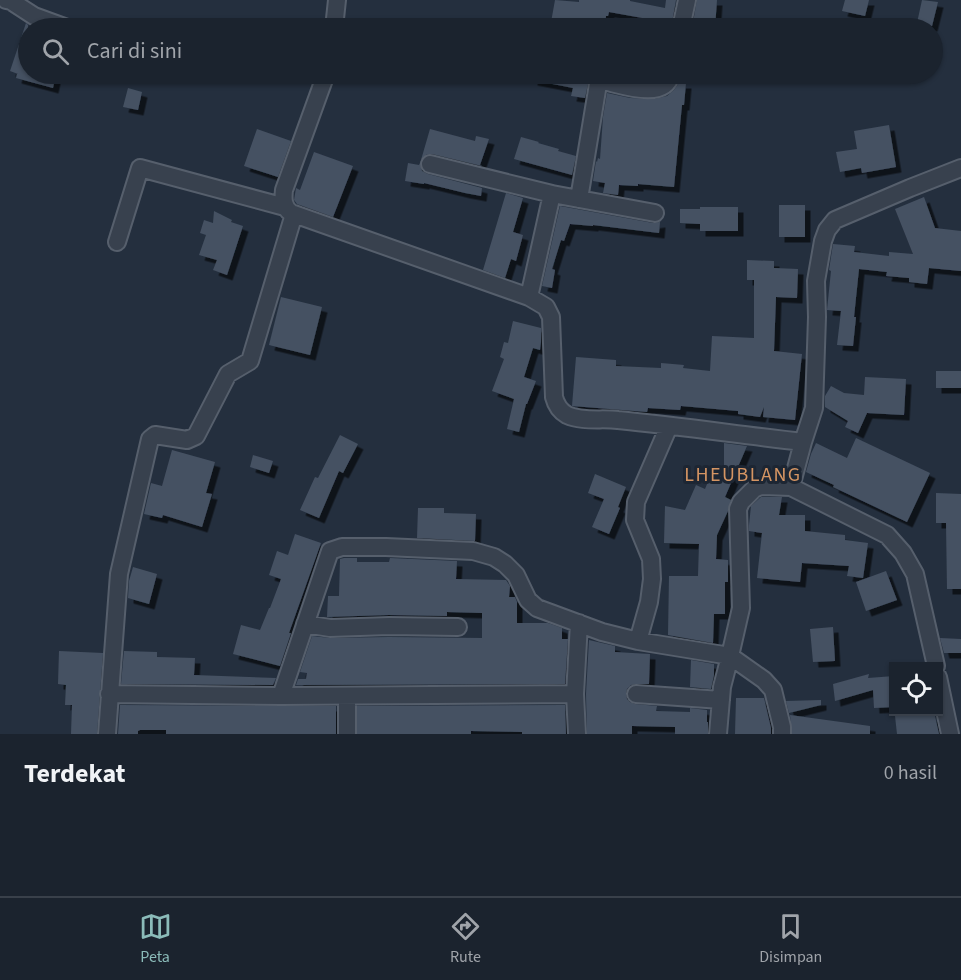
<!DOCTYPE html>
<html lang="id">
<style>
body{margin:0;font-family:"Source Sans 3",sans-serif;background:#242b36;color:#f1f3f6}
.controls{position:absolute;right:18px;bottom:18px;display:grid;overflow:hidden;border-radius:0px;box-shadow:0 2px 4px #0004}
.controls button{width:54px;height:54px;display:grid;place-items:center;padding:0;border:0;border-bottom:2px solid #39404a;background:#1b232e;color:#f1f3f6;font:30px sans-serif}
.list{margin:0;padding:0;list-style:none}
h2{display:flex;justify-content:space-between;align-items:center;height:78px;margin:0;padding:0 24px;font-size:26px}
h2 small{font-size:20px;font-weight:400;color:#a0a4aa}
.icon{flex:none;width:33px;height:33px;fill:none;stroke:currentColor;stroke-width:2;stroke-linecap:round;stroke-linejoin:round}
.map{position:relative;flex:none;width:961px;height:734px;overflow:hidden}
.search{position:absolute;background:#1b232e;box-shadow:0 2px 4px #0004;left:18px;right:18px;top:18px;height:66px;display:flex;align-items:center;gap:15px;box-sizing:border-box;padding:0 21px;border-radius:33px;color:#a0a4aa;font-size:22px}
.sheet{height:162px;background:#1b232e}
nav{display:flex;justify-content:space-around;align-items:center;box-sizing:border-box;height:84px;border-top:2px solid #39404a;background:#1b232e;font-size:16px;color:#a0a4aa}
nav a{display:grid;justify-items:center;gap:3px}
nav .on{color:#8bbbb9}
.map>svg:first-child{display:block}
</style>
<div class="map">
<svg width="961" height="734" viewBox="0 0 961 734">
<defs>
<filter id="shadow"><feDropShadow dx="5.5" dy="5.5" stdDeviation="0" flood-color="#0009"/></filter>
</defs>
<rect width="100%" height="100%" fill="#242f3e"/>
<path fill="#455162" filter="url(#shadow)" d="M 555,0 L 579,2 L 579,0 L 630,0 L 630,1 L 665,8 L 666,0 L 676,0 L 671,28 L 658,28 L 659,21 L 609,12 L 608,16 L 606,16 L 605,28 L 550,28 Z
M 697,0 L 717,0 L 715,28 L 692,28 Z
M 845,0 L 869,0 L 865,16 L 842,11 Z
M 922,0 L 938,2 L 932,26 L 917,23 Z
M 26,23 L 28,25 L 28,74 L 56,74 L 53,88 L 16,78 L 17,74 L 18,74 L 10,71 Z
M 533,74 L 595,74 L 589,79 L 585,98 L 571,96 L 573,88 L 532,80 Z
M 679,83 L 686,83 L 684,105 L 682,105 L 674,187 L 638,184 L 638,186 L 619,185 L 618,195 L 603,193 L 605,183 L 593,181 L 596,161 L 597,162 L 598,158 L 600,159 L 603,117 L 607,93 L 630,98 L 654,99 L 667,96 L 674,90 Z
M 128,88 L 142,92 L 138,110 L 123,107 Z
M 889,125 L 896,167 L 862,173 L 861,168 L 840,172 L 836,152 L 857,149 L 854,131 Z
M 257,129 L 291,141 L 278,177 L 244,166 Z
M 430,129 L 475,141 L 476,136 L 489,139 L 480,165 L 482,166 L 432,154 L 427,154 L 421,160 Z
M 521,137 L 539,142 L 538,143 L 559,149 L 558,151 L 576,156 L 572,175 L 514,159 Z
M 314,152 L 353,166 L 333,217 L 297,204 L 294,200 L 296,188 L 300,190 Z
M 408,163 L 419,165 L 420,163 L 422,171 L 428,174 L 482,188 L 481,196 L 465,193 L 424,183 L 424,184 L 405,181 Z
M 506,193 L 523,198 L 513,232 L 523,235 L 516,261 L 511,259 L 505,278 L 483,270 Z
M 924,197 L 935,228 L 961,231 L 961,271 L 929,268 L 927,284 L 909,282 L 909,278 L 886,276 L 887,272 L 859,269 L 854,317 L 856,317 L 853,346 L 837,345 L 841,311 L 827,310 L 831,271 L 829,270 L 833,244 L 855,246 L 854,252 L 889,256 L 889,252 L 913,254 L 895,209 Z
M 779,205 L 805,205 L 805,237 L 779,237 Z
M 560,206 L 653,223 L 660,222 L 659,233 L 593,225 L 593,226 L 570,224 L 564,241 L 561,240 L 552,269 L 555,270 L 552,288 L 542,286 Z
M 700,207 L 738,207 L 738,231 L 700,231 L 700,224 L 680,223 L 680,209 L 700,209 Z
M 214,211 L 232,220 L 231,222 L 243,226 L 227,275 L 213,270 L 217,260 L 199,255 L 206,235 L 200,233 L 204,220 L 213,223 Z
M 747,260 L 774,261 L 774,268 L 798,269 L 797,298 L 776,297 L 774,351 L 802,354 L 795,420 L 763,417 L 764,407 L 760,417 L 738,414 L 738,411 L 681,406 L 680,410 L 648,408 L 647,412 L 572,406 L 576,357 L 616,360 L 616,366 L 661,368 L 661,363 L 684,365 L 683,368 L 710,371 L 712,336 L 754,338 L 754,280 L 747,280 Z
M 281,297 L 322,307 L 310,355 L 269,345 Z
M 513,321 L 541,328 L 541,342 L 540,350 L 533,348 L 524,377 L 536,381 L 527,404 L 526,404 L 519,432 L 507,429 L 514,399 L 492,391 L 504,359 L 500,357 L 504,342 L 508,343 Z
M 936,371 L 961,371 L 961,388 L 936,388 Z
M 865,377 L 906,379 L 904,415 L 867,413 L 858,433 L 845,427 L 848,421 L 825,407 L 825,396 L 831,386 L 844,393 L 864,395 Z
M 340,435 L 358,444 L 343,473 L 339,471 L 319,518 L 300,510 L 315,477 L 318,478 Z
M 856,438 L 930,473 L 907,522 L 833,487 L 834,485 L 806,472 L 811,454 L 816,443 L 847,458 Z
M 724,443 L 747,446 L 725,497 L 731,500 L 728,511 L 717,535 L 716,559 L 728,560 L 728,582 L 725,582 L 725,614 L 714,614 L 713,643 L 668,635 L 669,576 L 698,576 L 699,544 L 664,543 L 665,506 L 685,510 L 696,485 L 705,489 L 714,467 L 724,471 Z
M 172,450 L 215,462 L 206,493 L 212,494 L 202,527 L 163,515 L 162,518 L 144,514 L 151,483 L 162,486 Z
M 253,455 L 273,461 L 269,473 L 250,467 Z
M 595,474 L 626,487 L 618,507 L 620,508 L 609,534 L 592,527 L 604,499 L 588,493 Z
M 936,493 L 961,494 L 961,589 L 947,589 L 946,523 L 936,523 Z
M 761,497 L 782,497 L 779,515 L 805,515 L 805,531 L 845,535 L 845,540 L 868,543 L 863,578 L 847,576 L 849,566 L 802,563 L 800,582 L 757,578 L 762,533 L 749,531 L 749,525 L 751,506 Z
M 418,508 L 444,508 L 444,513 L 476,514 L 475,541 L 417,538 Z
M 295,534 L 321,543 L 289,633 L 291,633 L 280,666 L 233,654 L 241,625 L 260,630 L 269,608 L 270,608 L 281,579 L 269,575 L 277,551 L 288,555 Z
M 344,558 L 357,558 L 357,562 L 389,562 L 390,558 L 457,561 L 456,579 L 506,580 L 510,586 L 509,597 L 515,597 L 517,602 L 517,623 L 548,623 L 562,628 L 562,639 L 568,639 L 565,684 L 296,685 L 298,679 L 306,679 L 307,673 L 300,672 L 312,636 L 330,638 L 389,637 L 482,638 L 482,613 L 447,612 L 447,616 L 389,615 L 327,617 L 328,596 L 339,596 L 340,559 Z
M 133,567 L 157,574 L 149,604 L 128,598 L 129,581 Z
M 886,571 L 897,600 L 866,611 L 856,582 Z
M 833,627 L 835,661 L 813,662 L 810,629 Z
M 940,638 L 961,639 L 961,653 L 944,653 Z
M 589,640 L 615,646 L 615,652 L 650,654 L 649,684 L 637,684 L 631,685 L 627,689 L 626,693 L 627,699 L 630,702 L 635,704 L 657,706 L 656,711 L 690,712 L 690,708 L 707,710 L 707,722 L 708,722 L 708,734 L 675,734 L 675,727 L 632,726 L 632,734 L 587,734 L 586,694 Z
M 59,651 L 103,653 L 97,734 L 71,734 L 72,705 L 65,705 L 66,685 L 58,684 Z
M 124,651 L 157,652 L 157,657 L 195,658 L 194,675 L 276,678 L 273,685 L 121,684 Z
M 691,660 L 714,664 L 714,675 L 711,689 L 690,687 Z
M 869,674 L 868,678 L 894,676 L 894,707 L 874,708 L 873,690 L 835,701 L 833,684 Z
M 736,698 L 764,698 L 771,728 L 771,734 L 735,734 Z
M 821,700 L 821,705 L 789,713 L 786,701 Z
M 120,705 L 336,706 L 336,734 L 166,734 L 166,730 L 140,730 L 138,731 L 138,734 L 118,734 Z
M 565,705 L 566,734 L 522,734 L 522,732 L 471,731 L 471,734 L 357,734 L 357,706 Z
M 790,715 L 870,726 L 870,734 L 792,734 Z
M 895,716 L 935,716 L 939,734 L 897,734 Z"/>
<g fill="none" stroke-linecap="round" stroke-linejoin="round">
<defs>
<path id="minor" d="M 6,0 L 11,1 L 34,16 L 67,28
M 334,28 L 337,0
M 681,28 L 687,0
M 430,164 L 552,194
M 579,199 L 598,84 L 603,81 C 622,85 665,101 671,74
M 291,213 C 283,207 283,199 284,190 L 326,74
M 117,242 L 140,168 L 285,207
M 529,297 L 552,194 L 655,213
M 791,487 L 803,442 L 814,408 L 817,317 L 816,281 L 823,241 L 827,230 L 835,220 L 910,188 L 961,168
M 305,624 L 330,628 L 389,626 L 458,627
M 638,641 L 649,602 L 652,579 L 651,559 L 635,520 L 636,502 L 669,426
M 938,677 L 950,734
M 109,694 L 281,696 L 575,694
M 636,694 L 721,700
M 281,696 L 330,551 L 342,547 L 386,547 L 473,551 L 494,557 L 505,564 L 516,575 L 528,600 L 537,608 L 602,632 L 638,641 L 730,656 L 722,687 L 718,734
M 107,734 L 119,574 L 150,439 L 155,435 L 187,440 L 196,436 L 228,374 L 250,361 L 294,214 L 529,297 L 546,307 L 551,317 L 554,397 C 556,405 560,411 567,415 C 582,422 602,418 618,420 C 680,426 741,435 803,442
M 347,734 L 347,696
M 577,734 L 575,694 L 579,623
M 782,734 L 782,727 L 773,690 L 764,680 L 730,656 L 741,608 L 738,509 L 741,502 L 754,489 L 758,487 L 763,486 L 791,487 L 887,535 L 903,553 L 915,574 L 936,666"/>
</defs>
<use href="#minor" stroke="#565f6c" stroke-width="20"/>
<use href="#minor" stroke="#38414e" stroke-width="16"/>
</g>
<g text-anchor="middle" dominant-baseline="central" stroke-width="6" stroke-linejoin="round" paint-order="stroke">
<g font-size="20" letter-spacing="1.5" fill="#d59563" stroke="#1d2633">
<text x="743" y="475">LHEUBLANG</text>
</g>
</g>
</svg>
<div class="controls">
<button><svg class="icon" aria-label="locate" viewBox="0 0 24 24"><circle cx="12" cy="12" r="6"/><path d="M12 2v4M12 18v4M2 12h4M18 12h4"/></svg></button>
</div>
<div class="search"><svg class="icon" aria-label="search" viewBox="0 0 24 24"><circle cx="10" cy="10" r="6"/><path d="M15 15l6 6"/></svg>Cari di sini</div>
</div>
<section class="sheet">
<h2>Terdekat<small>0 hasil</small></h2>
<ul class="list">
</ul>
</section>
<nav>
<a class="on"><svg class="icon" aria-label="map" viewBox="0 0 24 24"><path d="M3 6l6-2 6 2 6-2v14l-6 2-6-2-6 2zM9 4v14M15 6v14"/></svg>Peta</a>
<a><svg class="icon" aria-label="directions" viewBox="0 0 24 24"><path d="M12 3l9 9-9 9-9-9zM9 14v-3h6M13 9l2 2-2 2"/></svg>Rute</a>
<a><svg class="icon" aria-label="saved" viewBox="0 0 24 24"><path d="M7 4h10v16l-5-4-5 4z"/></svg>Disimpan</a>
</nav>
